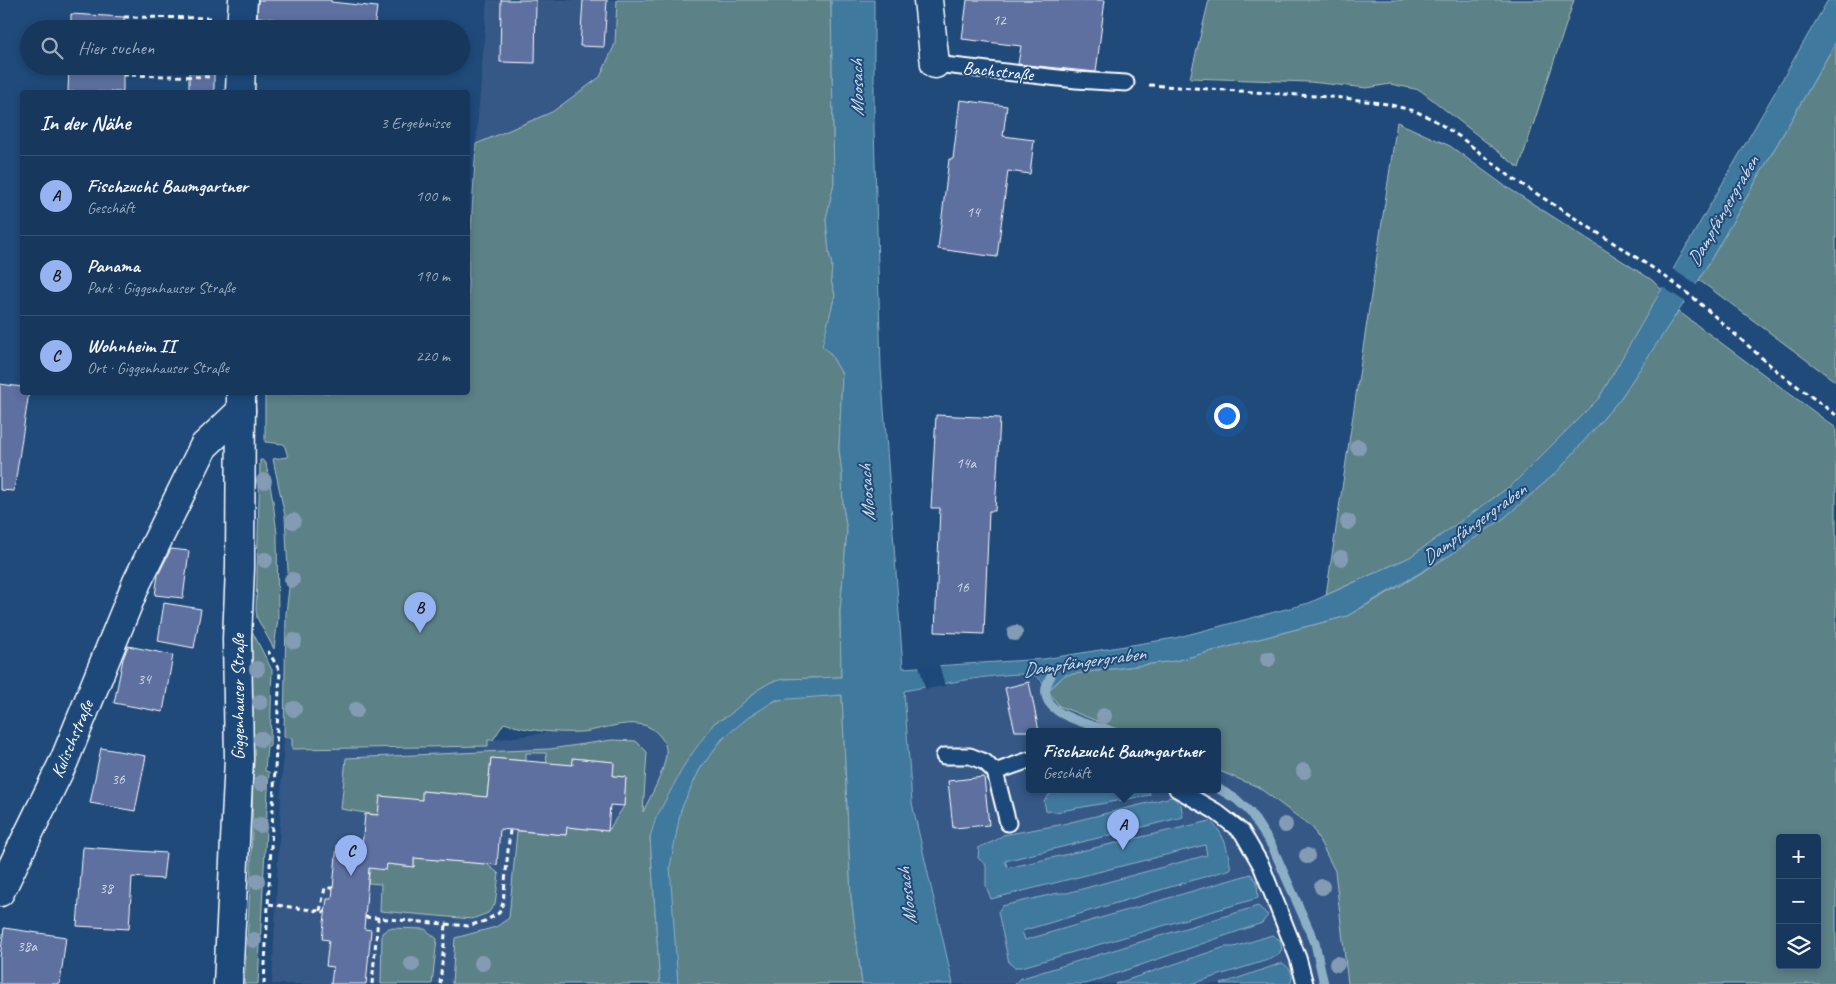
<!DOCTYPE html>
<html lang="de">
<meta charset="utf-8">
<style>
body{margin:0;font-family:Caveat,sans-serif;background:#244365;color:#f1f3f6}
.controls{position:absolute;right:15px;bottom:15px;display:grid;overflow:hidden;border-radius:5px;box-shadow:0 2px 8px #0003}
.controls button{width:45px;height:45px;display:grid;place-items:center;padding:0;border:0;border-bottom:1px solid #365272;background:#17385c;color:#f1f3f6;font:25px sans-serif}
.you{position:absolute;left:1226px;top:415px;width:18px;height:18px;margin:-12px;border:4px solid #fff;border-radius:50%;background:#1a73e8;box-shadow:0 0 0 8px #1a73e833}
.badge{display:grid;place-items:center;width:32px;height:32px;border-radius:50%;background:#95b2f1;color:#111;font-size:16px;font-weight:700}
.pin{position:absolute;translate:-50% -41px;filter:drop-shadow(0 1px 2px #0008)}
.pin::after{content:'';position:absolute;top:26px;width:18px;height:15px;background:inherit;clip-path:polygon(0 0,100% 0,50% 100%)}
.popup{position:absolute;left:1026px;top:728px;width:195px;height:65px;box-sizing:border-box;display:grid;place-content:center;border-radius:5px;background:#17385c;filter:drop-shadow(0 1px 4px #0005);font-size:16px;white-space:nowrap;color:#9eacbb}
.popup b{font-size:19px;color:#f1f3f6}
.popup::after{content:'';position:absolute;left:50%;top:100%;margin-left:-10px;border:10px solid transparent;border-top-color:#17385c}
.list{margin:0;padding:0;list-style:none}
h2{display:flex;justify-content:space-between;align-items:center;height:65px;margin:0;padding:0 20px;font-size:21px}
h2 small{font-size:16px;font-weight:400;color:#9eacbb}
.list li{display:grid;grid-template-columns:32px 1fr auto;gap:15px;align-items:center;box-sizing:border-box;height:80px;padding:0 20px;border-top:1px solid #365272}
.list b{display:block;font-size:19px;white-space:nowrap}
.list p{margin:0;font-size:16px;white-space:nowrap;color:#9eacbb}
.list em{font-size:16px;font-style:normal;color:#9eacbb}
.icon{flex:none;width:28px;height:28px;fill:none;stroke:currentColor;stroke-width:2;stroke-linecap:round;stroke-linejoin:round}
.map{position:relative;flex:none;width:1836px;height:984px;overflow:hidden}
.search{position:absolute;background:#17385c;box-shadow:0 2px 8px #0003;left:20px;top:20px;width:450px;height:55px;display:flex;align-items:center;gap:12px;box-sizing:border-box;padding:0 18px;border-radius:28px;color:#9eacbb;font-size:19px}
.panel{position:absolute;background:#17385c;box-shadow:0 2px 8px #0003;left:20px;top:90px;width:450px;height:305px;border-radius:5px}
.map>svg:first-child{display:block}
</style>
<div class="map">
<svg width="1836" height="984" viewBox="0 0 1836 984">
<rect width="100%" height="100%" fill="#1f4a7a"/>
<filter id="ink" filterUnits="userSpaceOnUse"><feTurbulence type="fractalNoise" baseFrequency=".02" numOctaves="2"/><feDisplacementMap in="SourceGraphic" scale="10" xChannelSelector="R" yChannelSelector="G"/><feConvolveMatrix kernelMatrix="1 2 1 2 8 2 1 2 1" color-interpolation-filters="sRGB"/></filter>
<g filter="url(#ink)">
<path fill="#365887" d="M 487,0 L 617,0 L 615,44 L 600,77 L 552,112 L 476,144 Z
M 1014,674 L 1035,675 L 1059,706 L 1122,731 L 1029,731 L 1029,789 L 1217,789 L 1217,770 L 1258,787 L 1313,828 L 1335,871 L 1348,984 L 953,984 L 912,803 L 904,690 L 955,681 Z
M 643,719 L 690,742 L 646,813 L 642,984 L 272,984 L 284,737 L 493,740 Z"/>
<path fill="#5b8187" stroke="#adc0c3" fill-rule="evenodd" d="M 617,0 L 831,0 L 834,183 L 826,219 L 829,252 L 832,265 L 831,280 L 835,295 L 827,327 L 830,353 L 842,374 L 839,449 L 842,474 L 843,506 L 847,531 L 840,611 L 841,677 L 785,679 L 771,682 L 759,689 L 728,716 L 714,723 L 650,837 L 660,984 L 452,984 L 455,938 L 496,927 L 509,918 L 517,831 L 566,835 L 567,827 L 608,831 L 624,806 L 626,777 L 613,776 L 614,762 L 573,758 L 573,765 L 547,763 L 546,753 L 526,753 L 526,761 L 491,758 L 487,797 L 423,791 L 422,800 L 378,815 L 341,809 L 346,758 L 550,749 L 612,740 L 636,741 L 647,752 L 643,812 C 651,795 663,775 666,755 C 667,747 664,741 659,735 C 640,712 604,731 580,732 C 554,733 528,731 504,723 L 493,740 L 488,740 L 488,746 L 292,749 L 292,738 L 284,737 L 286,613 L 289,588 L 285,516 L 273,459 L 288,457 L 284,444 L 265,442 L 265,393 L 468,392 L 468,230 L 471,229 L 476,144 L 552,112 L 600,77 L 615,44 Z
M 1209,0 L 1574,0 L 1519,168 L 1420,90 L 1390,84 L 1367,88 L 1310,82 L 1190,78 Z
M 1836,42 L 1836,382 L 1699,280 Z
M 1397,122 L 1450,146 L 1505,186 L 1652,280 L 1662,290 L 1599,398 L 1512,485 L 1410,557 L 1326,595 Z
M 1678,311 L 1836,428 L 1836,984 L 1348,984 L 1335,871 L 1313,828 L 1258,787 L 1217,770 L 1217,731 L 1122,731 L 1059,706 L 1048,691 L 1065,675 L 1174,661 L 1347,616 L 1400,586 L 1450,555 L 1504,518 L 1558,471 L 1620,399 ZM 1780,838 L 1817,838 L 1817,965 L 1780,965 Z
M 260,460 L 262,460 L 266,463 L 273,501 L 277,534 L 278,619 L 274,649 L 257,618 L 256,610 Z
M 249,631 L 252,631 L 272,670 L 270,746 L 267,746 L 265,771 L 269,772 L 258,984 L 244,984 C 253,866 256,748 249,631 Z
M 842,695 L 851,896 L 862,984 L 678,984 C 675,947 668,904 670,867 C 673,799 712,730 775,701 C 784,697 829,696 842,695 Z
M 414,858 L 487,864 L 499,874 L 495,904 L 488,913 L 472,919 L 380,911 L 381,884 L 368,883 L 371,862 L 386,870 L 387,864 L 414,867 Z
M 389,928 L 425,929 L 437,939 L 432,984 L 381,984 L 382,933 Z"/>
<path fill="#41799e" stroke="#8dafc5" d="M 831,0 L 874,0 L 874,128 L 881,368 L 903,668 L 1044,659 L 1175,638 L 1309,603 L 1410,557 L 1512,485 L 1599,398 L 1828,0 L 1836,0 L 1836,42 L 1699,280 L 1620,399 L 1558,471 L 1504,518 L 1450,555 L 1347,616 L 1174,661 L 1065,675 L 1047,691 C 1045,685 1041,680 1036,676 C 1021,668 925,687 904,691 L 912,803 L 953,984 L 862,984 L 851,896 L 842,695 L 776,700 L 749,717 L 722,739 L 700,769 L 681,809 L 670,867 L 678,984 L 660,984 L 650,837 L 656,818 L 686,762 L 714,723 L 728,716 L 759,689 L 771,682 L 785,679 L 841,677 L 840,611 L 847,531 L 843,506 L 842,474 L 839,449 L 842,374 L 830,353 L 822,346 L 835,295 L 831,280 L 832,265 L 829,252 L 826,219 L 834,183 Z
M 1077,789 L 1149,789 L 1150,795 L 1055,812 L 1046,811 L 1044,801 L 1051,793 Z
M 1172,797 L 1181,805 L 1183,817 L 1005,861 L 1008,868 L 1210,821 C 1226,835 1227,849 1231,869 L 1022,931 L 1025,940 L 1251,874 L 1257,882 L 1258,898 L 1022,967 L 1014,967 L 1009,963 L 998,912 L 1002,906 L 1058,893 L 1067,893 L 1207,855 L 1205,845 L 991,899 L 986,886 L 986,865 L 978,858 L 979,847 L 995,841 L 1003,835 L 1059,825 Z
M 1258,906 L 1268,915 L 1262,923 L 1086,984 L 1015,984 L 1019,979 Z
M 1272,935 L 1280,940 L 1282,949 L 1278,955 L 1271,959 L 1191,984 L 1115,984 L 1225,947 L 1234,947 Z
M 1282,963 C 1290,967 1295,975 1290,984 L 1221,984 Z"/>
<path fill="#1f4a7a" d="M 1671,268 L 1698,286 L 1687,303 L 1661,286 Z
M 939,664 L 945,686 L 925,689 L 919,665 Z"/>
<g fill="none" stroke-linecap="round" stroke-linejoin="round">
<path stroke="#8dafc5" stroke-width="9" d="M 1051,676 C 1028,713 1086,723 1110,731
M 1217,788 L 1236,799 L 1250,812 L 1272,846 L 1315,943 L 1324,984"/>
</g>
<path fill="#5d70a0" stroke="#fff" d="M 258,0 L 331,0 L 331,2 L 377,7 L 374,29 L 349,29 L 257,17 Z
M 501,0 L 536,0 L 535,63 L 500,62 Z
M 583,0 L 607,0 L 604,47 L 580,46 Z
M 967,0 L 1105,0 L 1096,72 L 1018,64 L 1021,46 L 962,39 Z
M 71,14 L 124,17 L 124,29 L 71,29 Z
M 189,23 L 214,23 L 214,29 L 189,29 Z
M 69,66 L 123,66 L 123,92 L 68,92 Z
M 189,66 L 214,66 L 214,92 L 189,92 Z
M 960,100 L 1007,106 L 1003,136 L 1034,140 L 1030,174 L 1008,171 L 997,257 L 938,249 L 949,159 L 953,159 Z
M 0,384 L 22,387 L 22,392 L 29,392 L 14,491 L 0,490 Z
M 936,415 L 1000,418 L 995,511 L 989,511 L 984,634 L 935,632 L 940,508 L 931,508 Z
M 171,549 L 189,551 L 183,598 L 155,595 L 158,575 Z
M 164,603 L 201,609 L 194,648 L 158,641 Z
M 128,646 L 173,655 L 163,712 L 114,703 L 123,659 Z
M 1029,682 L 1039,731 L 1015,731 L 1005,688 Z
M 101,748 L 146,756 L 135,811 L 90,803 Z
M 491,758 L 573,765 L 572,758 L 614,762 L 613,776 L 626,777 L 624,806 L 610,805 L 608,831 L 567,827 L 566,835 L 500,829 L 497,865 L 414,858 L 414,867 L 387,864 L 386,870 L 369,868 L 364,929 L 371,930 L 366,984 L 331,984 L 333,967 L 326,966 L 329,940 L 322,939 L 327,899 L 332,899 L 337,845 L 362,847 L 365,814 L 378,815 L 380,796 L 422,800 L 422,791 L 487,797 Z
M 984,777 L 989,825 L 953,828 L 948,781 Z
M 83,847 L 166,853 L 163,879 L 132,877 L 129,929 L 77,926 Z
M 4,928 L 66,937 L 60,984 L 0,984 L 0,957 Z"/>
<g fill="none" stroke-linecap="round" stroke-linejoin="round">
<defs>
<path id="service" d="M 935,64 L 1076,80 L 1126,83
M 944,756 L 970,756 L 985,762 L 995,772 L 1008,823
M 995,772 L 1029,760
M 1177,789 L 1215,811 L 1242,832 L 1261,865 L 1298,958 L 1305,984"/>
<path id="minor" d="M 928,0 L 935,64
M 0,892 L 64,761 L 137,582 L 204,446 L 241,411"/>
<path id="secondary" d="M 241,29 L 243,0
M 240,92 L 241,66
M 228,984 L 239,759 L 237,639 L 240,568 L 241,392"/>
</defs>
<use href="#service" stroke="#fff" stroke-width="19"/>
<use href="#minor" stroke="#fff" stroke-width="31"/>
<use href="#secondary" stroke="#fff" stroke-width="31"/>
<path stroke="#fff" stroke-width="3" stroke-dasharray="5 4" stroke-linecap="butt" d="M 124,17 L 214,18
M 123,75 L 213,77
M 1149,85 L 1344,98 L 1387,104 L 1415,111 L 1434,120 L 1460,137 L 1512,178 L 1659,272 L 1695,299 L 1778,372 L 1836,415
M 269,904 L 325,912
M 320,911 L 325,888 L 333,888
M 365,917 L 468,926 L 485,921 L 499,913 L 503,903 L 510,830
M 264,984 L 280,671 L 268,651
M 372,984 L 378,918
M 440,984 L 446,925"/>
<use href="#service" stroke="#1f4a7a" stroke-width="15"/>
<use href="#minor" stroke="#1f4a7a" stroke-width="28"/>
<use href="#secondary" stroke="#1f4a7a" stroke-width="28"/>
</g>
<g fill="#849cb3">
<circle cx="1358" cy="447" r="8"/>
<circle cx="264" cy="481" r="8"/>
<circle cx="293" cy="521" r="8"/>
<circle cx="1348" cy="522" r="8"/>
<circle cx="1341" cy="558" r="8"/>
<circle cx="265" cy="560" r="8"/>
<circle cx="292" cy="580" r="8"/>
<circle cx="1015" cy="633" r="8"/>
<circle cx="294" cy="641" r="8"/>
<circle cx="1268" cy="659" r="8"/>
<circle cx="257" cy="669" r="8"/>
<circle cx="260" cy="702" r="8"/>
<circle cx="294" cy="709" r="8"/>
<circle cx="356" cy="710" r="8"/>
<circle cx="1104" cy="716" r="8"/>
<circle cx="261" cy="739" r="8"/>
<circle cx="1304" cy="771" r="8"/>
<circle cx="261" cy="783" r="8"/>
<circle cx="260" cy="825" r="8"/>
<circle cx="1285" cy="825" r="8"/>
<circle cx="1307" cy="856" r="8"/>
<circle cx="257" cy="881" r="8"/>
<circle cx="1322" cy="887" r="8"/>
<circle cx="254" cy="940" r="8"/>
<circle cx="482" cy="963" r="8"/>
<circle cx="412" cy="964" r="8"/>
<circle cx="1337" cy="964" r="8"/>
</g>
</g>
<g text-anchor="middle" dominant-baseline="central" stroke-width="4" stroke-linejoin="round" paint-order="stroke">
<g font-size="15" fill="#d6dbe7">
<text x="999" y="20">12</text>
<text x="973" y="212">14</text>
<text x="966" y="463">14a</text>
<text x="962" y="587">16</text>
<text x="144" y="679">34</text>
<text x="118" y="779">36</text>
<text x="106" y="888">38</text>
<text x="27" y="946">38a</text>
</g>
<g font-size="18" fill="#fff" stroke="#1f4a7a">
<text transform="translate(998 71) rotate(6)">Bachstraße</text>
<text transform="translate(238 697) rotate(-90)">Giggenhauser Straße</text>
<text transform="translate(72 739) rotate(-67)">Kulischstraße</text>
</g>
<g font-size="19" font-style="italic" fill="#d0dee7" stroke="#1f4a7a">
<text transform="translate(857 88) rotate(-91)">Moosach</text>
<text transform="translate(1723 211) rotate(-60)">Dampfängergraben</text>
<text transform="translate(867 493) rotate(-94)">Moosach</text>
<text transform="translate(1474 524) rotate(-36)">Dampfängergraben</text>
<text transform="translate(1084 662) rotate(-8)">Dampfängergraben</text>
<text transform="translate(907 896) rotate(-97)">Moosach</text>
</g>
</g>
</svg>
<div class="controls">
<button>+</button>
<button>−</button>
<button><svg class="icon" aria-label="layers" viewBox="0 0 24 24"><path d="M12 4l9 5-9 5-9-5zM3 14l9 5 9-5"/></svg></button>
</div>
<div class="you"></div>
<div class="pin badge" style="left:1123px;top:850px">A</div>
<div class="popup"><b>Fischzucht Baumgartner</b>Geschäft</div>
<div class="pin badge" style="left:420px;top:633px">B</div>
<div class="pin badge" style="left:351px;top:876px">C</div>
<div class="search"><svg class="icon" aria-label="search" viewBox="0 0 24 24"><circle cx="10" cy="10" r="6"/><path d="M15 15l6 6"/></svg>Hier suchen</div>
<section class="panel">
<h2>In der Nähe<small>3 Ergebnisse</small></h2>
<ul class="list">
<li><span class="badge">A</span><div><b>Fischzucht Baumgartner</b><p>Geschäft</p></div><em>100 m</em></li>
<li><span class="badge">B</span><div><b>Panama</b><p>Park · Giggenhauser Straße</p></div><em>190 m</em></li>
<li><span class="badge">C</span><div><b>Wohnheim II</b><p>Ort · Giggenhauser Straße</p></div><em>220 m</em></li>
</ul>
</section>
</div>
